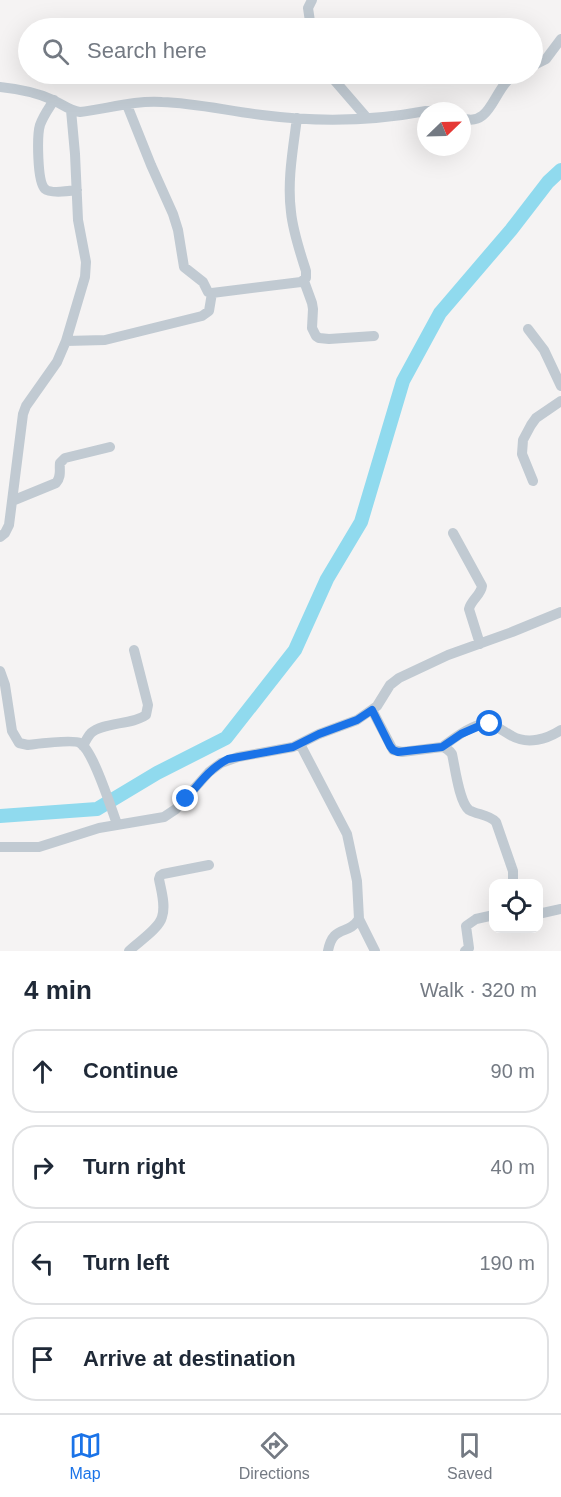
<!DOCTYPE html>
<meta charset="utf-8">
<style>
body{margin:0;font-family:Arial,sans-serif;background:#f2f2f3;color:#1f2937}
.controls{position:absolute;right:18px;bottom:18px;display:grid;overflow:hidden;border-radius:12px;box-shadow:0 6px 24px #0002}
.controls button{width:54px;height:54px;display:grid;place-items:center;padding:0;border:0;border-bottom:2px solid #e0e1e3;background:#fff;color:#1f2937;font:30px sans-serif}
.compass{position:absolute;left:417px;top:102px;width:54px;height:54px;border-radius:50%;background:#fff;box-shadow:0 6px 24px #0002;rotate:67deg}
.stop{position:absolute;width:18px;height:18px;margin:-14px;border:4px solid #1a73e8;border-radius:50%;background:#fff}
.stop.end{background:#1a73e8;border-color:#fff;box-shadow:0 2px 6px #0008}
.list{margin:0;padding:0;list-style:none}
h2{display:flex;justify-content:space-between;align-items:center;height:78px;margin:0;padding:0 24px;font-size:26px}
h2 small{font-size:20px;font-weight:400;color:#747a83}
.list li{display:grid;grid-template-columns:39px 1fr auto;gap:18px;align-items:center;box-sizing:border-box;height:84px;margin:0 12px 12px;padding:0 12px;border:2px solid #e0e1e3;border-radius:24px}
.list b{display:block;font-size:22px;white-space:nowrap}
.list em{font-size:20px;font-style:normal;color:#747a83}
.icon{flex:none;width:33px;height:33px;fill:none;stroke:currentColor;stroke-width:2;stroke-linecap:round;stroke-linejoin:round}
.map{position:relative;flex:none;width:561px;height:951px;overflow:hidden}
.search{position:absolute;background:#fff;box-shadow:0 6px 24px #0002;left:18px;right:18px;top:18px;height:66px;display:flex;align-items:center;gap:15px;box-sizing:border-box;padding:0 21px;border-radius:33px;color:#747a83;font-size:22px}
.sheet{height:462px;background:#fff}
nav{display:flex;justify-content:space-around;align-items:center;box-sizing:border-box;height:84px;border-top:2px solid #e0e1e3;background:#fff;font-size:16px;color:#747a83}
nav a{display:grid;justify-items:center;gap:3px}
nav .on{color:#1a73e8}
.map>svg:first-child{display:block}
</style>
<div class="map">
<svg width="561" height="951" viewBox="0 0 561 951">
<rect width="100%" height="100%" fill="#f5f3f3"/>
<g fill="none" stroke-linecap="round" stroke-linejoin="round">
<path stroke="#90daee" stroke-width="14" d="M 0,816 L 97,809 L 157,773 L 226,738 L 295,650 L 327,579 L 361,522 L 403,381 L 440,313 L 511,230 L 548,182 L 561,170"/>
<path stroke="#c1cad2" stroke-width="10" d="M 311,28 L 308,8 L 312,0
M 532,66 L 546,59 L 561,39
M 329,74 L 367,118
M 0,87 C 19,89 36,92 53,100 C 62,104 70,111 80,112 C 106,109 135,100 162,102 C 195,103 228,111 262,115 C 316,122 373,121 426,111
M 54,100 C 49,108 43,116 40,125 C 37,135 37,182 45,189 C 50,194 70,191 77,190
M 127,105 L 151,165 L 173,214 L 178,230 L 184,267 L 203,282 L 208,292 L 212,293 L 301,282 L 306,278 L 306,271 C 300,252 293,232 291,212 C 287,181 293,149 297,118
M 429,111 L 439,110 L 447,111
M 462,118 C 493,129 493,84 517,74
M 304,281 L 312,303 L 313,309 L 312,328 L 316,336 L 319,338 L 329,339 L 374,336
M 528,329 L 544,350 L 561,386
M 66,341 L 105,340 L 202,316 L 209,311 L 212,293
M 533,481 L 522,454 L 523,440 L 531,425 L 536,418 L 561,401
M 12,501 L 56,483 C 62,476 59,470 60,463 L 65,458 L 110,447
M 453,533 L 482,586 C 481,595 471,600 469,609 L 480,644
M 0,537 L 5,533 L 9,525 L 23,414 L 26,406 L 57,362 L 66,341 L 85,277 L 86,262 L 78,220 L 75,154 L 71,110
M 0,671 L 5,685 L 12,731 L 19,743 L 28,745 C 37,744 73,739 80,743 C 93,750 111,808 117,824
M 372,710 L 393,750 L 402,752 L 442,747 C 447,748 449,750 452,754 C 455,767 459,802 469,810 C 478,815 488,814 496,822 L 513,871 L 513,880 L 511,884
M 300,744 L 347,834 L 357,881 L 359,919 C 348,936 333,924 328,951
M 83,746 C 85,742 88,736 91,733 C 103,722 132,725 146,715 L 148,705 L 134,650
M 442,747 C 453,739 473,723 487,724 C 497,725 504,732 512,736 C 528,745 547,739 561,730
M 0,847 L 39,847 L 99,828 L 164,817 L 176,809 L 209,772 L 221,763 L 238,757 L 293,747 L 319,734 L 357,720 L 377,706 L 390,685 L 399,678 L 448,655 L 512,632 L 561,612
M 538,914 L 561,909
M 359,919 L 375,951
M 129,951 C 138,942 159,929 162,917 C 166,905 161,890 159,879 L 160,876 L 163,874 L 209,865
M 465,951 L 469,948 L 466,926 L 476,919 L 494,915"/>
</g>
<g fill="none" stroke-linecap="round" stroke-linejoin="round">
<path stroke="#1a73e8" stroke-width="8" d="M 186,799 C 198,785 210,768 228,759 L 293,747 L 319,734 L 357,720 L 372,710 L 390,746 L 393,750 L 398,752 L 442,747 L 461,734 L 484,724 L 490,724"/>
</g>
</svg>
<div class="controls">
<button><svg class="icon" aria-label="locate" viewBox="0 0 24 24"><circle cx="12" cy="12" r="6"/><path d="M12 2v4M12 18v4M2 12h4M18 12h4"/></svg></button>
</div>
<svg class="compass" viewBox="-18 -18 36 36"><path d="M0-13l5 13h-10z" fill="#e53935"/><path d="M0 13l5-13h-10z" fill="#747a83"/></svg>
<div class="stop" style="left:490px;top:724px"></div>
<div class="stop end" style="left:186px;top:799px"></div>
<div class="search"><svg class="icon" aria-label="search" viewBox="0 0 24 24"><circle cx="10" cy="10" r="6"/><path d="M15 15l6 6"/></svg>Search here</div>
</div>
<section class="sheet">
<h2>4 min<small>Walk · 320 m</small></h2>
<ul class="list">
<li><svg class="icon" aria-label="ahead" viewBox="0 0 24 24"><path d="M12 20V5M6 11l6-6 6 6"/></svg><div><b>Continue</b></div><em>90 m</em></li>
<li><svg class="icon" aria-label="right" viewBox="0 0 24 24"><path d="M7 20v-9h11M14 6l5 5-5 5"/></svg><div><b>Turn right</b></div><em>40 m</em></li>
<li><svg class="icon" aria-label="left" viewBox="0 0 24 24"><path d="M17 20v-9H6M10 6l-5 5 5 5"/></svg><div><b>Turn left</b></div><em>190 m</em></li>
<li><svg class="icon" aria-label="arrive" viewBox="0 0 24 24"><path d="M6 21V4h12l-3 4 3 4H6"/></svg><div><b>Arrive at destination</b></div></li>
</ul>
</section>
<nav>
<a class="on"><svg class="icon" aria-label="map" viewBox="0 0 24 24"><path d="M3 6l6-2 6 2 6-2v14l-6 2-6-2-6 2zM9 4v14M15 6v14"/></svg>Map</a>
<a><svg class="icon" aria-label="directions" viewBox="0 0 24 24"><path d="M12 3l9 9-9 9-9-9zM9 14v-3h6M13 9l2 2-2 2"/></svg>Directions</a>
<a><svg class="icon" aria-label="saved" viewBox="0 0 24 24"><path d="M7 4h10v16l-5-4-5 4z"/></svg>Saved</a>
</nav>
